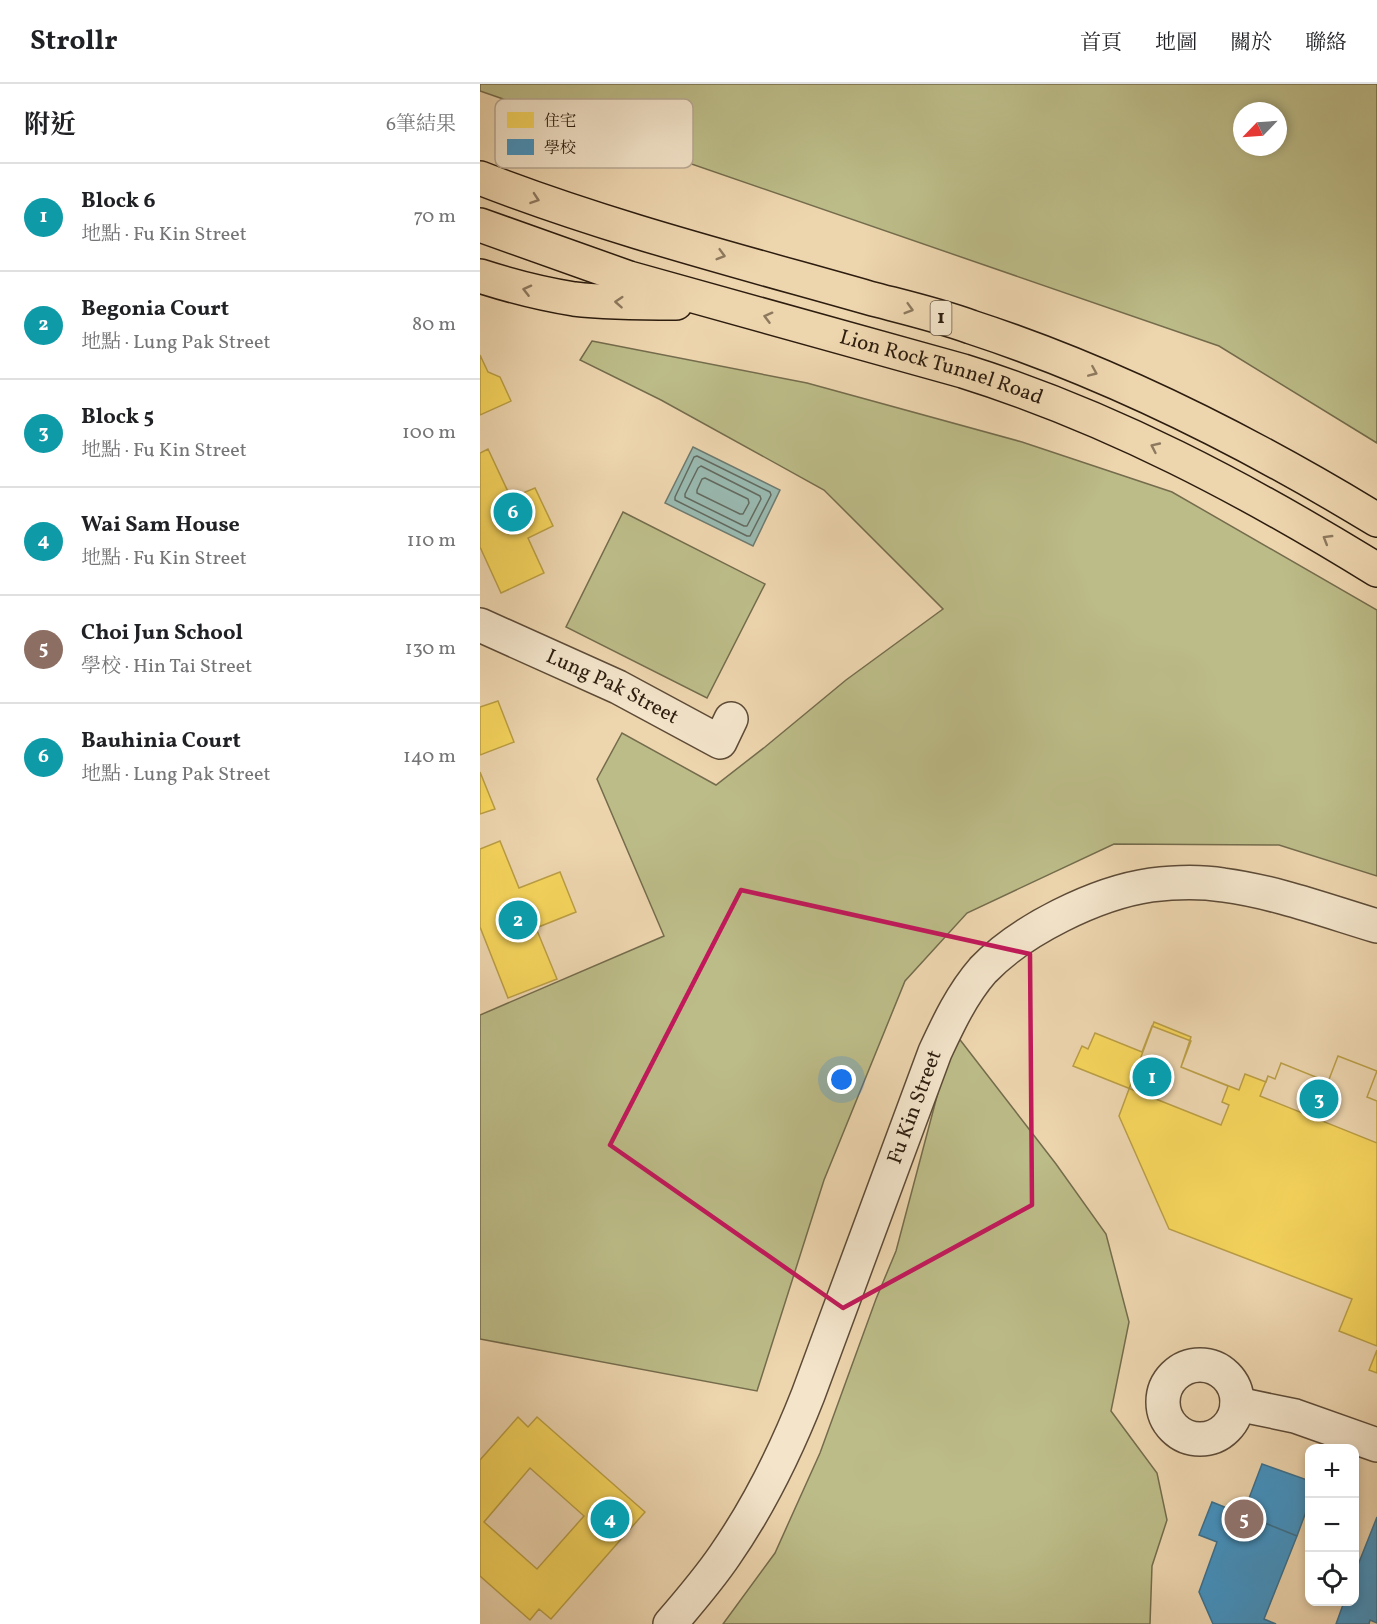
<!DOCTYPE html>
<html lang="zh-TW">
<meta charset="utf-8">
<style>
body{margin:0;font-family:Vollkorn,"Noto Serif TC",serif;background:#f2f2f2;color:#202124}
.controls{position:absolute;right:18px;bottom:18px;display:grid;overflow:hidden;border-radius:12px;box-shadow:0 3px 9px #0003}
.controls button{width:54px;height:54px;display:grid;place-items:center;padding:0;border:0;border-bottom:2px solid #e0e0e0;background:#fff;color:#202124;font:30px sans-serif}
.compass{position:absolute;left:753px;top:18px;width:54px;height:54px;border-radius:50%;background:#fff;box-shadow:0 3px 9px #0003;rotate:245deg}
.you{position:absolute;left:362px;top:996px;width:21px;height:21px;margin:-15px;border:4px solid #fff;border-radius:50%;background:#1a73e8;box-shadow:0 0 0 9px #1a73e833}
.badge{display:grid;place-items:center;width:39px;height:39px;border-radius:50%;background:#0f766e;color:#fff;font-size:20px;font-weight:700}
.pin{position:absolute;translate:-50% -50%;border:3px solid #fff;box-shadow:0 2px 6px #0006}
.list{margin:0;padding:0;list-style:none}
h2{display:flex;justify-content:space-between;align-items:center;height:78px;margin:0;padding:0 24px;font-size:26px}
h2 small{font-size:20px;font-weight:400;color:#757577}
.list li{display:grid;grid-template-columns:39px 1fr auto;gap:18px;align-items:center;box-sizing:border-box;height:108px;padding:0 24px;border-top:2px solid #e0e0e0}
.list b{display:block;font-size:22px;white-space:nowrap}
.list p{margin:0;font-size:20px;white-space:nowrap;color:#757577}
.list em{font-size:20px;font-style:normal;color:#757577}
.icon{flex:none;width:33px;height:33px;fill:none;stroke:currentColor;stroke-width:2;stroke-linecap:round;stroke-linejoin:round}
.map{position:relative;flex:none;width:897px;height:1540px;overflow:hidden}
header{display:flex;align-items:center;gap:36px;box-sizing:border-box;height:84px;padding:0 30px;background:#fff;border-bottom:2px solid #e0e0e0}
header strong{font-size:28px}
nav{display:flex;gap:33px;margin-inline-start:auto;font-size:21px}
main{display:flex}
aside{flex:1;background:#fff}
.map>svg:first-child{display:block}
</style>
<header>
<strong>Strollr</strong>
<nav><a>首頁</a><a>地圖</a><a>關於</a><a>聯絡</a></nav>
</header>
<main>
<aside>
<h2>附近<small>6筆結果</small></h2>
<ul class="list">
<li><span class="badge" style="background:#0f9aa8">1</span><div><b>Block 6</b><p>地點 · Fu Kin Street</p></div><em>70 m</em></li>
<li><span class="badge" style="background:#0f9aa8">2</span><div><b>Begonia Court</b><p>地點 · Lung Pak Street</p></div><em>80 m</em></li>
<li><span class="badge" style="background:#0f9aa8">3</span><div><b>Block 5</b><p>地點 · Fu Kin Street</p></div><em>100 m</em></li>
<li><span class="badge" style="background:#0f9aa8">4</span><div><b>Wai Sam House</b><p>地點 · Fu Kin Street</p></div><em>110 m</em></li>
<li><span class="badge" style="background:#8d6e63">5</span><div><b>Choi Jun School</b><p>學校 · Hin Tai Street</p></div><em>130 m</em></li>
<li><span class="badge" style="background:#0f9aa8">6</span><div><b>Bauhinia Court</b><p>地點 · Lung Pak Street</p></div><em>140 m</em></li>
</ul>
</aside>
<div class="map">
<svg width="897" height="1540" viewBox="0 0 897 1540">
<rect width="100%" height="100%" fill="#edd5ae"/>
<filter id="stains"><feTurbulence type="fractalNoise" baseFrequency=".00333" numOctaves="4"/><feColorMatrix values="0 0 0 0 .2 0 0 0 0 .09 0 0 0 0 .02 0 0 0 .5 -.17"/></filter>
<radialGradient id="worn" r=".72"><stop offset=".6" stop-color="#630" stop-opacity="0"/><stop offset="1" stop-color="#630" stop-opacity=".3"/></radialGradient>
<path fill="#bcbc88" stroke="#746c4c" stroke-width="1.5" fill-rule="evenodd" d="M 0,0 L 897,0 L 897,359 L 739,262 L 0,7 ZM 762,27 L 798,27 L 798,63 L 762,63 Z
M 112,257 L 327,299 L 542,358 L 692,408 L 897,526 L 897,792 L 799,761 L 634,760 L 487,829 L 425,897 L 344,1096 L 277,1307 L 0,1255 L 0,931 L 184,852 L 117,695 L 142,649 L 236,701 L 285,663 L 366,596 L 463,525 L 344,406 L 181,316 L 100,276 Z
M 143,428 L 285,500 L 227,614 L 86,543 Z
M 474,948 L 576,1080 L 626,1150 L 649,1238 L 631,1327 L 677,1389 L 687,1436 L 672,1482 L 670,1540 L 243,1540 L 295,1469 L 340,1369 L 396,1215 L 416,1167 Z"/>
<path fill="#99b8af" stroke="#6e7a6f" stroke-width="1.5" d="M 213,363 L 300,406 L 273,462 L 185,419 Z"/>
<path fill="#f6d55c" stroke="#ba9e45" stroke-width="1.5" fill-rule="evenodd" d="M 0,271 L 8,288 L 20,293 L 31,317 L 0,331 Z
M 8,365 L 31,414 L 55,404 L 73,442 L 48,454 L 64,489 L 21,509 L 0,463 L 0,369 Z
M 18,617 L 34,658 L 0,671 L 0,623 Z
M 0,688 L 15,725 L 0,730 Z
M 20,757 L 39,804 L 80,788 L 96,828 L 56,844 L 77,895 L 28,914 L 0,843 L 0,765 Z
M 674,938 L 711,953 L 701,983 L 759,1006 L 765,990 L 786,998 L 788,992 L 795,995 L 801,979 L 848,998 L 858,972 L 897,987 L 887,1013 L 897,1017 L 897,1262 L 859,1247 L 872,1215 L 689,1145 L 639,1032 Z
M 672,942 L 711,957 L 701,983 L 748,1002 L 742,1018 L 749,1021 L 741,1041 L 593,982 L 602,962 L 608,965 L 615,949 L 662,968 Z
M 858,972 L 897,987 L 887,1013 L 897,1017 L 897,1059 L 780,1012 L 788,992 L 795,995 L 801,979 L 848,998 Z
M 897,1266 L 897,1289 L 889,1286 Z
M 38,1333 L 48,1343 L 57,1333 L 165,1428 L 71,1535 L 59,1525 L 50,1536 L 0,1492 L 0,1376 ZM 50,1384 L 104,1432 L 57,1485 L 4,1438 Z"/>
<path fill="#4393c3" stroke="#3c708d" stroke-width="1.5" d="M 782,1380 L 830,1397 L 830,1417 L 817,1452 L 763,1430 Z
M 732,1418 L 817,1452 L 784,1535 L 796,1540 L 733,1540 L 719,1508 L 737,1458 L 719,1451 Z
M 897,1433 L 897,1539 L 890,1536 L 889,1540 L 856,1540 L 864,1518 L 874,1518 L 874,1491 Z"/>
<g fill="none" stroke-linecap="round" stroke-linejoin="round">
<path stroke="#636a5f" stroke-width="1.5" d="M 217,372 L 290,408 L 291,411 L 270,452 L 267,452 L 195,416 L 195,413 L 214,373 Z
M 221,382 L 280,412 L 281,415 L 267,442 L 264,442 L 205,413 L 205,410 L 218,384 Z
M 225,394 L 268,415 L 269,419 L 263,430 L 260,430 L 217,409 L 217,406 L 222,395 Z"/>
<defs>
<g id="street">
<path id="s1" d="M 0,541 L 138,603 L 240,658 L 251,635"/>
<circle cx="720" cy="1318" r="37"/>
<path d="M 757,1320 L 815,1332 L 897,1361"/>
<path id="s2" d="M 190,1540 C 209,1518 228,1496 245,1471 C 279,1422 306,1367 328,1311 L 455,968 C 468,940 482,910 503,886 C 541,846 616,809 671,801 C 695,798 719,797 743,801 C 796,808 847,827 897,842"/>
</g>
<g id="highway">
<path d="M 0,94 C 126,143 259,177 389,214 C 423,223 458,231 491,243 C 635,290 769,358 897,436"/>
<path id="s3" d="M 0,141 L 149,194 L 483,287 C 630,333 766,405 897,486"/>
<path d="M 0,192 C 31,202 62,210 94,215 C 128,219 162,219 196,219"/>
</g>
</defs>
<use href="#street" stroke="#5d4b37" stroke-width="36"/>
<use href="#highway" stroke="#2d1d0f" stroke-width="36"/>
<use href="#street" stroke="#f3e4ca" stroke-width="33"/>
<use href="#highway" stroke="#edd5ae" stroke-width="33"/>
</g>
<defs><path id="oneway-chevron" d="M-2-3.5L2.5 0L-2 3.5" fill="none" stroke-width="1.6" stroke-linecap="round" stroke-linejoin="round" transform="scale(1.5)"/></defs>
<g stroke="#8d795e">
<use href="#oneway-chevron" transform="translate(55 115) rotate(19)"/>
<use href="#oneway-chevron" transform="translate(241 171) rotate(16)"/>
<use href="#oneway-chevron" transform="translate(47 206) rotate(-166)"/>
<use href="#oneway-chevron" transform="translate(139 218) rotate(-176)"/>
<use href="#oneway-chevron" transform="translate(429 225) rotate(16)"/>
<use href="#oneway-chevron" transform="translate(288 233) rotate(-165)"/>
<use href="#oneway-chevron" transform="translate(613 288) rotate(23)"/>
<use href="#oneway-chevron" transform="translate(675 363) rotate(-155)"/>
<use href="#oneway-chevron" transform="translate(847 455) rotate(-149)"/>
</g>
<path fill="none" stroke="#c2185b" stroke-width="4.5" stroke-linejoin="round" d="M 261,806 L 550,870 L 552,1121 L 363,1224 L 130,1061 Z"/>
<g text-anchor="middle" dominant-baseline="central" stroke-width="6" stroke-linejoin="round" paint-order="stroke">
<rect fill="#f3e4ca" stroke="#685947" stroke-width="1.5" x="450.5" y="217" width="21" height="34" rx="4.5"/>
<g font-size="20" font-weight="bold" fill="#2d1d0f">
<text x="461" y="234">1</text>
</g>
<g font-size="21" fill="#2d1d0f" stroke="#f3e4ca">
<text stroke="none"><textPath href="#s3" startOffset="483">Lion Rock Tunnel Road</textPath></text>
<text stroke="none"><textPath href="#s1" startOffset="146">Lung Pak Street</textPath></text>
<text stroke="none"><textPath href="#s2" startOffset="576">Fu Kin Street</textPath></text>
</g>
</g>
<rect x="15" y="15" width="198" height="69" rx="9" fill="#f3e4ca" stroke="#b8a892" stroke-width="1.5"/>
<rect x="27" y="28" width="27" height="16" fill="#f6d55c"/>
<rect x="27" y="55" width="27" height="16" fill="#4393c3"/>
<g font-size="16" fill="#2d1d0f">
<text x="64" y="42">住宅</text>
<text x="64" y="69">學校</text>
</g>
<rect width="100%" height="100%" filter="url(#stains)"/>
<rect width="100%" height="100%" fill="url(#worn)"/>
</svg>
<div class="controls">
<button>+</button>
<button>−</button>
<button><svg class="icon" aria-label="locate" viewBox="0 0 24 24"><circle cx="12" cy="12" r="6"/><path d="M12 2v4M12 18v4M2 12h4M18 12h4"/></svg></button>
</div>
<svg class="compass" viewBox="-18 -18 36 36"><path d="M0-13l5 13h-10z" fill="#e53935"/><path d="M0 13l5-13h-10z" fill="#757577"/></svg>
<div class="you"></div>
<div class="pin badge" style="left:672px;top:993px;background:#0f9aa8">1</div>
<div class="pin badge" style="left:38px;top:836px;background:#0f9aa8">2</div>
<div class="pin badge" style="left:839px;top:1015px;background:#0f9aa8">3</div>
<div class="pin badge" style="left:130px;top:1435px;background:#0f9aa8">4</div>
<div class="pin badge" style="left:764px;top:1435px;background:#8d6e63">5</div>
<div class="pin badge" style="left:33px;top:428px;background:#0f9aa8">6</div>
</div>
</main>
